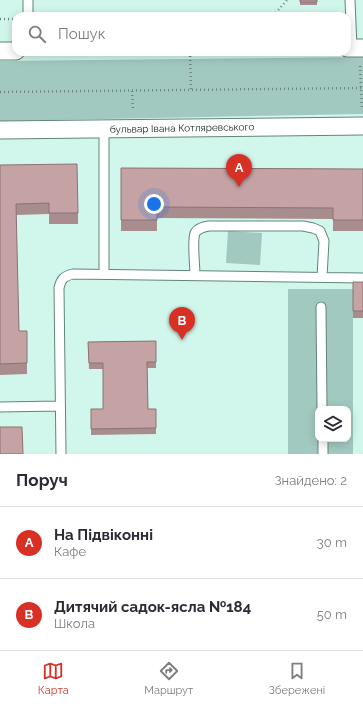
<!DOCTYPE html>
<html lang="uk">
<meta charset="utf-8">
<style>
body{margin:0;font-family:Raleway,sans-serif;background:#f2f2f3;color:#2b2b33}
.controls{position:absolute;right:12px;bottom:12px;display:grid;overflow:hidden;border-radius:8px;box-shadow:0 2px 10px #0003}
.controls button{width:36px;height:36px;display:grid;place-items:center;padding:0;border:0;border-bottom:1px solid #e1e1e2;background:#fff;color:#2b2b33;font:20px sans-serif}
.you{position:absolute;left:154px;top:204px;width:14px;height:14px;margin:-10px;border:3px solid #fff;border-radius:50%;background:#1a73e8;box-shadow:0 0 0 6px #1a73e833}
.badge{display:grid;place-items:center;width:26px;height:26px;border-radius:50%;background:#d93025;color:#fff;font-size:13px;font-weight:700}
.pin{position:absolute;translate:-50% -33px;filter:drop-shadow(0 1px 2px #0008)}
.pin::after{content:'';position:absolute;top:21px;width:14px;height:12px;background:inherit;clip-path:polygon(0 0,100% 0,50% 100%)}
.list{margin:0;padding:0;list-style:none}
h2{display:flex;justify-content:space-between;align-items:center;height:52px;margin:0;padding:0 16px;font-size:17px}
h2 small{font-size:13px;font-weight:400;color:#7c7c81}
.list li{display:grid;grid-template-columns:26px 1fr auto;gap:12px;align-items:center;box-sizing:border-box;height:72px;padding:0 16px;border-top:1px solid #e1e1e2}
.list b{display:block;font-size:15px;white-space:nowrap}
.list p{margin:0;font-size:13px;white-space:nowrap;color:#7c7c81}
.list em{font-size:13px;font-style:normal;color:#7c7c81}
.icon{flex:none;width:22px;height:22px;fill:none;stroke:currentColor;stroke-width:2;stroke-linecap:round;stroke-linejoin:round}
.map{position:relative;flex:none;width:363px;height:454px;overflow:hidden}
.search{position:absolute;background:#fff;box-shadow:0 2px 10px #0003;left:12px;right:12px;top:12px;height:44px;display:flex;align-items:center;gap:10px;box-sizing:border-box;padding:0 14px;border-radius:12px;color:#7c7c81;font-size:15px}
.sheet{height:196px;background:#fff}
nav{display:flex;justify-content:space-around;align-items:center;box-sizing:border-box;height:56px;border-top:1px solid #e1e1e2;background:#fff;font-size:11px;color:#7c7c81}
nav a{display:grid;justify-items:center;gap:2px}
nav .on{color:#d93025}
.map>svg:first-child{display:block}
</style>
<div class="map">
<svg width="363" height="454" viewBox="0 0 363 454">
<rect width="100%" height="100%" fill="#d1f7ed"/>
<path fill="#a2c9bf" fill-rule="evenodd" d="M 363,57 L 363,114 L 0,121 L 0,61 Z
M 228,231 L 262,233 L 260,265 L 226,263 Z
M 288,289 L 353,289 L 353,454 L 288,454 ZM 318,409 L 348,409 L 348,439 L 318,439 Z"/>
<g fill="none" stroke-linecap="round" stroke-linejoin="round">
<defs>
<path id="lane" d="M 28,0 L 28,16
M 350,0 L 352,48
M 104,129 L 104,274
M 195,275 C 195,266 192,241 195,233 C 198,228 203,227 209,226 L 303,226 L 313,228 L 320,231 L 324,241 L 322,277
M 321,307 L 322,409
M 0,407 L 60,406
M 323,439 L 323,454
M 61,454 L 59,288 C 61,279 64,276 73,274 L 363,278"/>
<path id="street" d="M 347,48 L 363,48
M 0,51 L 16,51
M 0,130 L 363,126"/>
</defs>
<use href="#lane" stroke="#61847b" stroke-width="11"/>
<use href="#street" stroke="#61847b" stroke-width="19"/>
<path stroke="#6d8680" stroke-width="2.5" stroke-dasharray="1 3" stroke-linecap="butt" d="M 273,16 L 287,0
M 321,16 L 337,16
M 0,19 L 16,19
M 190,52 L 191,90
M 360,66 L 362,109
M 132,91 L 133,110
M 0,92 L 363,88"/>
<use href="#lane" stroke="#fff" stroke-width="9"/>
<use href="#street" stroke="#fff" stroke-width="17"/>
</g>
<path fill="#a98c8e" d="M 300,0 L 317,0 L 317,5 L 300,5 Z
M 0,165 L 78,213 L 78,224 L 49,224 L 49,214 L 16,215 L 19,331 L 27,331 L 27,374 L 0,375 Z
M 121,168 L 363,169 L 363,231 L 333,231 L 333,219 L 157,218 L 157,231 L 121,231 Z
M 353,282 L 363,282 L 363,318 L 353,318 Z
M 156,341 L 156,368 L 147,368 L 148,409 L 156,409 L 156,434 L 91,435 L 91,409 L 103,409 L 103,369 L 89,369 L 88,342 Z"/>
<path fill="#c5a3a5" stroke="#8a7274" d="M 300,0 L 317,0 L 317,2 L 300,2 Z
M 77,164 L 78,213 L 49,213 L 49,203 L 16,204 L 19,331 L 27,331 L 27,363 L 0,364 L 0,165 Z
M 121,168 L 363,169 L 363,220 L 333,220 L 333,208 L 157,207 L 157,220 L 121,220 Z
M 353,282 L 363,282 L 363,311 L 353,311 Z
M 156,341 L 156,362 L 147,362 L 148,409 L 156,409 L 156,428 L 91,429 L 91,409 L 103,409 L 103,363 L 89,363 L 88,342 Z
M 0,427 L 22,427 L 23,454 L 0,454 Z"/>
<g text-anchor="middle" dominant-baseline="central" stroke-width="3" stroke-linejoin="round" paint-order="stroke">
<g font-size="10" fill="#13211d" stroke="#fff">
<text transform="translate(182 128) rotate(-1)">бульвар Івана Котляревського</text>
</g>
</g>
</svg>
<div class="controls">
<button><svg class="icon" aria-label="layers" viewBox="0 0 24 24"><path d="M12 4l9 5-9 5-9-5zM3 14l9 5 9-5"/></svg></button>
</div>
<div class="you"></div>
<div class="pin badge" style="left:239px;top:187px">A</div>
<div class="pin badge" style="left:182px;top:340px">B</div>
<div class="search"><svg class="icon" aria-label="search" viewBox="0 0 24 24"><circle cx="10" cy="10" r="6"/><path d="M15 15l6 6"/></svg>Пошук</div>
</div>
<section class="sheet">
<h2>Поруч<small>Знайдено: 2</small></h2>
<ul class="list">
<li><span class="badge">A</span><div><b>На Підвіконні</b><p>Кафе</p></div><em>30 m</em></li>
<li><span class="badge">B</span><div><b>Дитячий садок-ясла №184</b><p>Школа</p></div><em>50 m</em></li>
</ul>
</section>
<nav>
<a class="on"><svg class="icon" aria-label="map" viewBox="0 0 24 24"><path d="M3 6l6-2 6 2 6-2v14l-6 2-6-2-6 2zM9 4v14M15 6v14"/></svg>Карта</a>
<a><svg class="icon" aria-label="directions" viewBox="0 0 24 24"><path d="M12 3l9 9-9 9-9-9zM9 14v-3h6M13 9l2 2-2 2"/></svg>Маршрут</a>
<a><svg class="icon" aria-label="saved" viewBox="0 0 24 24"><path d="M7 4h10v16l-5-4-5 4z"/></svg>Збережені</a>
</nav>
